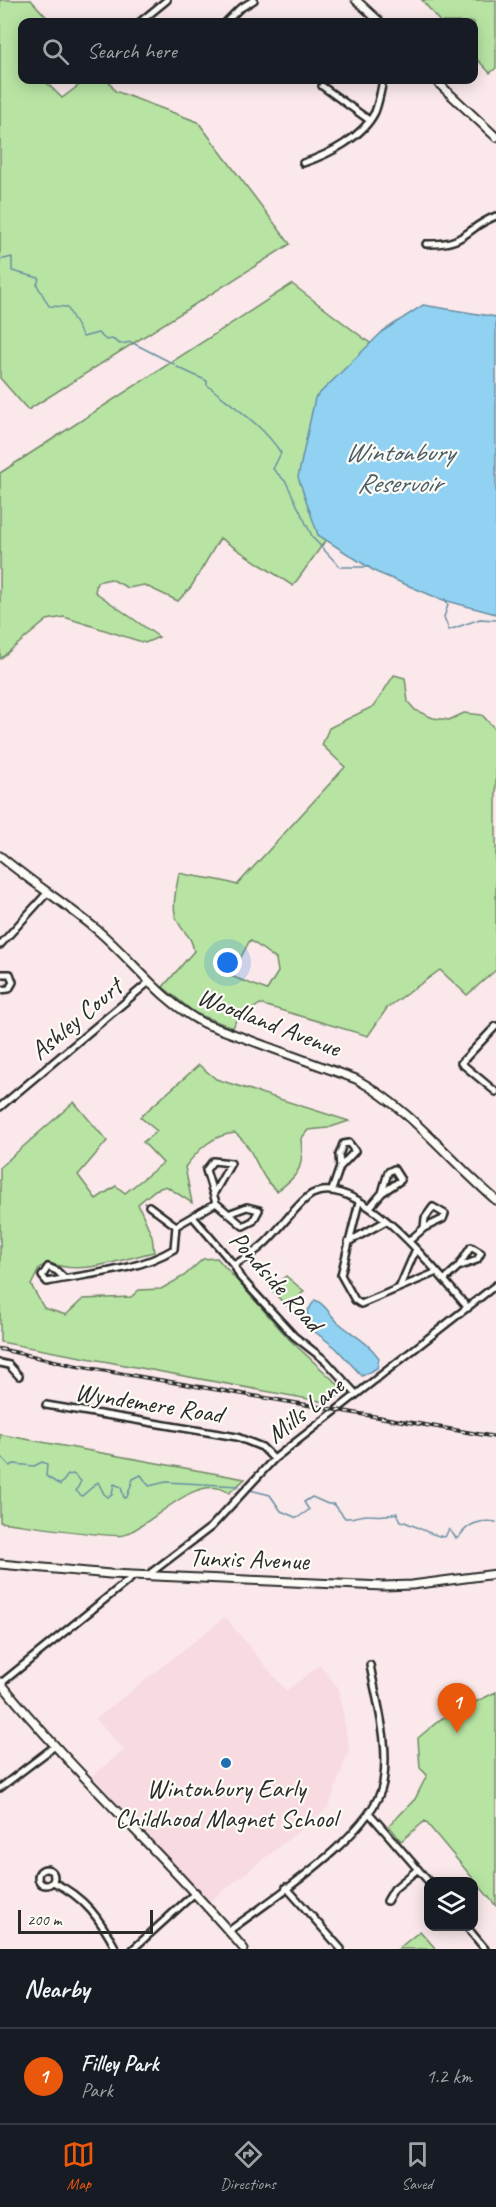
<!DOCTYPE html>
<style>
body{margin:0;font-family:Caveat,sans-serif;background:#20242c;color:#f1f3f6}
.controls{position:absolute;right:18px;bottom:18px;display:grid;overflow:hidden;border-radius:12px;box-shadow:0 3px 15px #0003}
.controls button{width:54px;height:54px;display:grid;place-items:center;padding:0;border:0;border-bottom:2px solid #363941;background:#171b24;color:#f1f3f6;font:30px sans-serif}
.scale{position:absolute;left:18px;bottom:15px;width:135px;box-sizing:border-box;padding-left:6px;border:3px solid #2b2b2b;border-top:0;font-size:16px;line-height:21px;white-space:nowrap;color:#2b2b2b;-webkit-text-stroke:4px #fdfcf7;paint-order:stroke}
.you{position:absolute;left:228px;top:963px;width:21px;height:21px;margin:-15px;border:4px solid #fff;border-radius:50%;background:#1a73e8;box-shadow:0 0 0 9px #1a73e833}
.badge{display:grid;place-items:center;width:39px;height:39px;border-radius:50%;background:#ea580c;color:#fff;font-size:20px;font-weight:700}
.pin{position:absolute;translate:-50% -50px;filter:drop-shadow(0 2px 3px #0008)}
.pin::after{content:'';position:absolute;top:32px;width:21px;height:18px;background:inherit;clip-path:polygon(0 0,100% 0,50% 100%)}
.list{margin:0;padding:0;list-style:none}
h2{display:flex;justify-content:space-between;align-items:center;height:78px;margin:0;padding:0 24px;font-size:26px}
h2 small{font-size:20px;font-weight:400;color:#9ea1a6}
.list li{display:grid;grid-template-columns:39px 1fr auto;gap:18px;align-items:center;box-sizing:border-box;height:96px;padding:0 24px;border-top:2px solid #363941}
.list b{display:block;font-size:22px;white-space:nowrap}
.list p{margin:0;font-size:20px;white-space:nowrap;color:#9ea1a6}
.list em{font-size:20px;font-style:normal;color:#9ea1a6}
.icon{flex:none;width:33px;height:33px;fill:none;stroke:currentColor;stroke-width:2;stroke-linecap:round;stroke-linejoin:round}
.map{position:relative;flex:none;width:496px;height:1949px;overflow:hidden}
.search{position:absolute;background:#171b24;box-shadow:0 3px 15px #0003;left:18px;right:18px;top:18px;height:66px;display:flex;align-items:center;gap:15px;box-sizing:border-box;padding:0 21px;border-radius:12px;color:#9ea1a6;font-size:22px}
.sheet{height:174px;background:#171b24}
nav{display:flex;justify-content:space-around;align-items:center;box-sizing:border-box;height:84px;border-top:2px solid #363941;background:#171b24;font-size:16px;color:#9ea1a6}
nav a{display:grid;justify-items:center;gap:3px}
nav .on{color:#ea580c}
.map>svg:first-child{display:block}
</style>
<div class="map">
<svg width="496" height="1949" viewBox="0 0 496 1949">
<rect width="100%" height="100%" fill="#fae8ea"/>
<filter id="ink" filterUnits="userSpaceOnUse"><feTurbulence type="fractalNoise" baseFrequency=".0167" numOctaves="2"/><feDisplacementMap in="SourceGraphic" scale="12" xChannelSelector="R" yChannelSelector="G"/><feConvolveMatrix kernelMatrix="1 2 1 2 8 2 1 2 1" color-interpolation-filters="sRGB"/></filter>
<g filter="url(#ink)">
<path fill="#f8dae1" d="M 225,1617 L 286,1691 L 320,1665 L 339,1689 L 349,1750 L 328,1808 L 209,1902 L 92,1776 L 124,1750 L 96,1719 Z"/>
<path fill="#b7e4a3" stroke="#718867" stroke-width="1.5" fill-rule="evenodd" d="M 0,0 L 31,0 L 51,22 L 22,22 L 22,80 L 44,80 L 62,98 L 86,80 L 108,80 L 115,91 L 198,122 L 290,244 L 28,410 L 0,378 Z
M 422,0 L 496,0 L 496,68 L 490,73 L 474,56 L 474,22 L 440,22 Z
M 292,284 L 424,384 L 343,516 L 293,586 L 220,538 L 191,587 L 178,601 L 144,585 L 128,588 L 111,579 L 97,582 L 95,592 L 159,637 L 145,643 L 64,617 L 47,620 L 0,659 L 0,473 Z
M 394,675 L 405,678 L 408,702 L 415,710 L 433,718 L 449,720 L 464,713 L 482,715 L 496,730 L 496,970 L 467,995 L 440,970 L 387,1008 L 368,1036 L 260,1004 L 236,1020 L 233,1028 L 195,1013 L 163,987 L 194,951 C 190,932 185,936 178,922 C 170,908 177,887 179,873 C 199,878 218,878 237,885 L 345,767 L 322,745 L 329,728 L 374,706 ZM 250,940 L 276,959 L 278,972 L 267,990 L 231,976 Z
M 199,1065 L 216,1079 L 349,1121 L 328,1128 L 308,1130 L 301,1139 C 304,1166 300,1175 277,1191 C 257,1176 256,1149 235,1133 C 212,1135 199,1149 185,1167 L 192,1203 L 166,1186 L 155,1190 L 138,1204 L 152,1236 L 154,1252 C 121,1259 82,1276 50,1263 L 40,1267 L 31,1285 L 44,1308 L 66,1315 L 83,1299 L 131,1297 L 139,1290 L 161,1289 L 184,1276 L 203,1259 L 217,1258 L 290,1340 L 344,1390 L 330,1403 L 0,1342 L 0,1167 L 74,1102 L 107,1141 L 78,1175 L 96,1199 L 116,1186 L 125,1193 L 163,1163 L 143,1142 L 157,1131 L 140,1117 Z
M 286,1276 L 304,1291 L 290,1306 L 285,1305 L 273,1291 L 273,1287 Z
M 0,1434 L 3,1435 L 245,1479 L 229,1493 C 198,1470 154,1524 124,1535 C 114,1539 18,1524 0,1522 Z
M 496,1692 L 496,1906 L 425,1821 L 401,1841 L 389,1826 L 415,1799 L 427,1775 L 420,1768 L 418,1738 L 441,1719 Z
M 420,1931 L 436,1949 L 398,1949 Z"/>
<path fill="#91d2f3" stroke="#688fa3" stroke-width="1.5" d="M 423,305 L 496,317 L 496,614 L 440,599 L 376,572 L 318,535 L 298,477 L 315,398 L 383,331 Z
M 315,1300 C 326,1304 330,1316 339,1323 C 353,1335 368,1342 379,1358 L 377,1368 L 362,1376 L 336,1348 L 314,1331 L 307,1312 Z"/>
<g fill="none" stroke-linecap="round" stroke-linejoin="round">
<path stroke="#688fa3" stroke-width="1.5" d="M 0,260 L 12,257 L 12,271 L 39,278 L 37,285 L 49,306 L 67,307 L 83,337 L 98,333 L 106,340 L 112,339 L 120,344 L 131,342 L 174,364
M 177,367 L 207,381 L 207,385 C 234,407 262,424 281,453 L 273,469 L 286,482 L 313,538 L 340,567 L 369,567
M 445,599 L 448,605 L 444,617 L 449,630 L 480,619 L 496,620
M 0,1455 L 10,1466 L 14,1464 L 34,1466 L 42,1462 L 47,1464 L 46,1476 L 60,1485 L 68,1475 L 73,1474 L 81,1481 L 76,1491 L 82,1496 L 98,1482 L 104,1494 L 108,1497 L 112,1495 L 114,1484 L 121,1487 L 124,1498 L 127,1497 L 133,1479 L 141,1475 L 149,1486 L 166,1482 L 239,1486
M 250,1490 L 270,1495 L 281,1511 L 297,1518 L 309,1510 L 304,1502 L 312,1497 L 328,1504 L 334,1504 L 345,1518 C 354,1519 361,1514 369,1515 C 382,1516 386,1515 397,1513 L 401,1521 C 416,1525 430,1536 445,1537 L 449,1529 L 456,1538 L 459,1537 C 467,1524 481,1519 496,1522"/>
<defs>
<path id="street" d="M 140,22 L 167,0
M 226,22 L 239,9 L 254,0
M 322,86 L 369,120
M 303,163 C 328,155 363,137 375,112 C 379,102 381,90 383,80
M 426,244 C 468,245 463,229 496,216
M 0,945 L 48,892
M 0,974 L 10,974 L 13,982 L 9,989 L 0,990
M 496,1026 L 461,1063 L 496,1092
M 0,1107 L 149,982
M 332,1190 L 340,1167 L 355,1151 L 349,1143 L 343,1144 L 339,1155 L 340,1167
M 214,1193 L 231,1163 L 213,1161 L 206,1170 L 216,1203
M 359,1202 L 341,1275 L 355,1300 L 361,1304 L 437,1272
M 370,1207 L 382,1193 L 401,1180 L 394,1169 L 388,1172 L 382,1193
M 193,1217 L 234,1265 L 240,1277 L 294,1336 L 326,1361 L 356,1394
M 176,1226 L 216,1203 L 243,1226 L 253,1221 L 259,1210 L 247,1207 L 228,1214
M 409,1241 L 424,1228 L 443,1219 L 445,1214 L 433,1207 L 425,1218 L 424,1228
M 348,1242 L 386,1221
M 234,1265 C 244,1259 256,1252 264,1244 C 277,1233 299,1201 312,1194 C 360,1171 440,1276 468,1308
M 64,1278 L 57,1271 L 48,1267 L 42,1276 L 47,1282 C 90,1273 136,1272 174,1249 L 176,1226 L 149,1206
M 444,1280 L 458,1267 L 471,1247 L 481,1253 L 477,1260 L 458,1267
M 400,1286 L 416,1249
M 0,1363 L 9,1365 L 19,1376
M 46,1405 L 237,1437 L 262,1447 L 274,1459
M 148,1575 L 211,1527 L 274,1459 L 496,1285
M 0,1684 L 135,1575
M 0,1788 L 55,1746
M 370,1814 L 429,1882
M38 1877a8 8 0 1 1 16 0a8 8 0 1 1-16 0Z
M 53,1882 C 85,1897 100,1919 116,1949
M 286,1887 L 341,1949
M 387,1901 L 394,1889 L 418,1869
M 466,1926 L 485,1949
M 229,1931 C 270,1900 374,1834 383,1783 C 390,1744 377,1703 370,1665
M 133,1949 L 196,1892"/>
<path id="secondary" d="M 356,0 L 380,22
M 435,80 L 496,137
M 0,856 C 31,882 65,903 96,929 C 133,960 159,1000 203,1023 L 356,1079 C 411,1109 449,1160 496,1200
M 0,1564 L 110,1574 L 383,1586 L 412,1585 L 496,1574
M 0,1682 C 76,1776 167,1857 244,1949"/>
</defs>
<use href="#street" stroke="#2b2b2b" stroke-width="10"/>
<use href="#secondary" stroke="#2b2b2b" stroke-width="11"/>
<use href="#street" stroke="#fdfcf7" stroke-width="5"/>
<use href="#secondary" stroke="#fdfcf7" stroke-width="7"/>
<defs>
<path id="rail" d="M 0,1349 L 77,1366 L 496,1437"/>
</defs>
<use href="#rail" stroke="#2b2b2b" stroke-width="4"/>
<use href="#rail" stroke="#fdfcf7" stroke-width="1.5" stroke-dasharray="4.5" stroke-linecap="butt"/>
</g>
</g>
<circle fill="#1f6fb2" stroke="#fdfcf7" stroke-width="2" cx="226" cy="1763" r="6"/>
<g text-anchor="middle" dominant-baseline="central" stroke-width="4.5" stroke-linejoin="round" paint-order="stroke">
<g font-size="26" fill="#2b2b2b" stroke="#fdfcf7">
<text transform="translate(76 1019) rotate(-40)">Ashley Court</text>
<text transform="translate(269 1022) rotate(21)">Woodland Avenue</text>
<text transform="translate(276 1281) rotate(48)">Pondside Road</text>
<text transform="translate(149 1403) rotate(9)">Wyndemere Road</text>
<text transform="translate(305 1410) rotate(-38)">Mills Lane</text>
<text transform="translate(249 1559) rotate(2)">Tunxis Avenue</text>
</g>
<g font-size="26" fill="#2b2b2b" stroke="#fdfcf7">
<text x="226" y="1788">Wintonbury Early<tspan x="226" dy="30">Childhood Magnet School</tspan></text>
</g>
<g font-size="27" font-style="italic" fill="#4a5d67" stroke="#fdfcf7">
<text x="399" y="452">Wintonbury<tspan x="399" dy="31">Reservoir</tspan></text>
</g>
</g>
</svg>
<div class="controls">
<button><svg class="icon" aria-label="layers" viewBox="0 0 24 24"><path d="M12 4l9 5-9 5-9-5zM3 14l9 5 9-5"/></svg></button>
</div>
<div class="scale">200 m</div>
<div class="you"></div>
<div class="pin badge" style="left:457px;top:1733px">1</div>
<div class="search"><svg class="icon" aria-label="search" viewBox="0 0 24 24"><circle cx="10" cy="10" r="6"/><path d="M15 15l6 6"/></svg>Search here</div>
</div>
<section class="sheet">
<h2>Nearby<small></small></h2>
<ul class="list">
<li><span class="badge">1</span><div><b>Filley Park</b><p>Park</p></div><em>1.2 km</em></li>
</ul>
</section>
<nav>
<a class="on"><svg class="icon" aria-label="map" viewBox="0 0 24 24"><path d="M3 6l6-2 6 2 6-2v14l-6 2-6-2-6 2zM9 4v14M15 6v14"/></svg>Map</a>
<a><svg class="icon" aria-label="directions" viewBox="0 0 24 24"><path d="M12 3l9 9-9 9-9-9zM9 14v-3h6M13 9l2 2-2 2"/></svg>Directions</a>
<a><svg class="icon" aria-label="saved" viewBox="0 0 24 24"><path d="M7 4h10v16l-5-4-5 4z"/></svg>Saved</a>
</nav>
